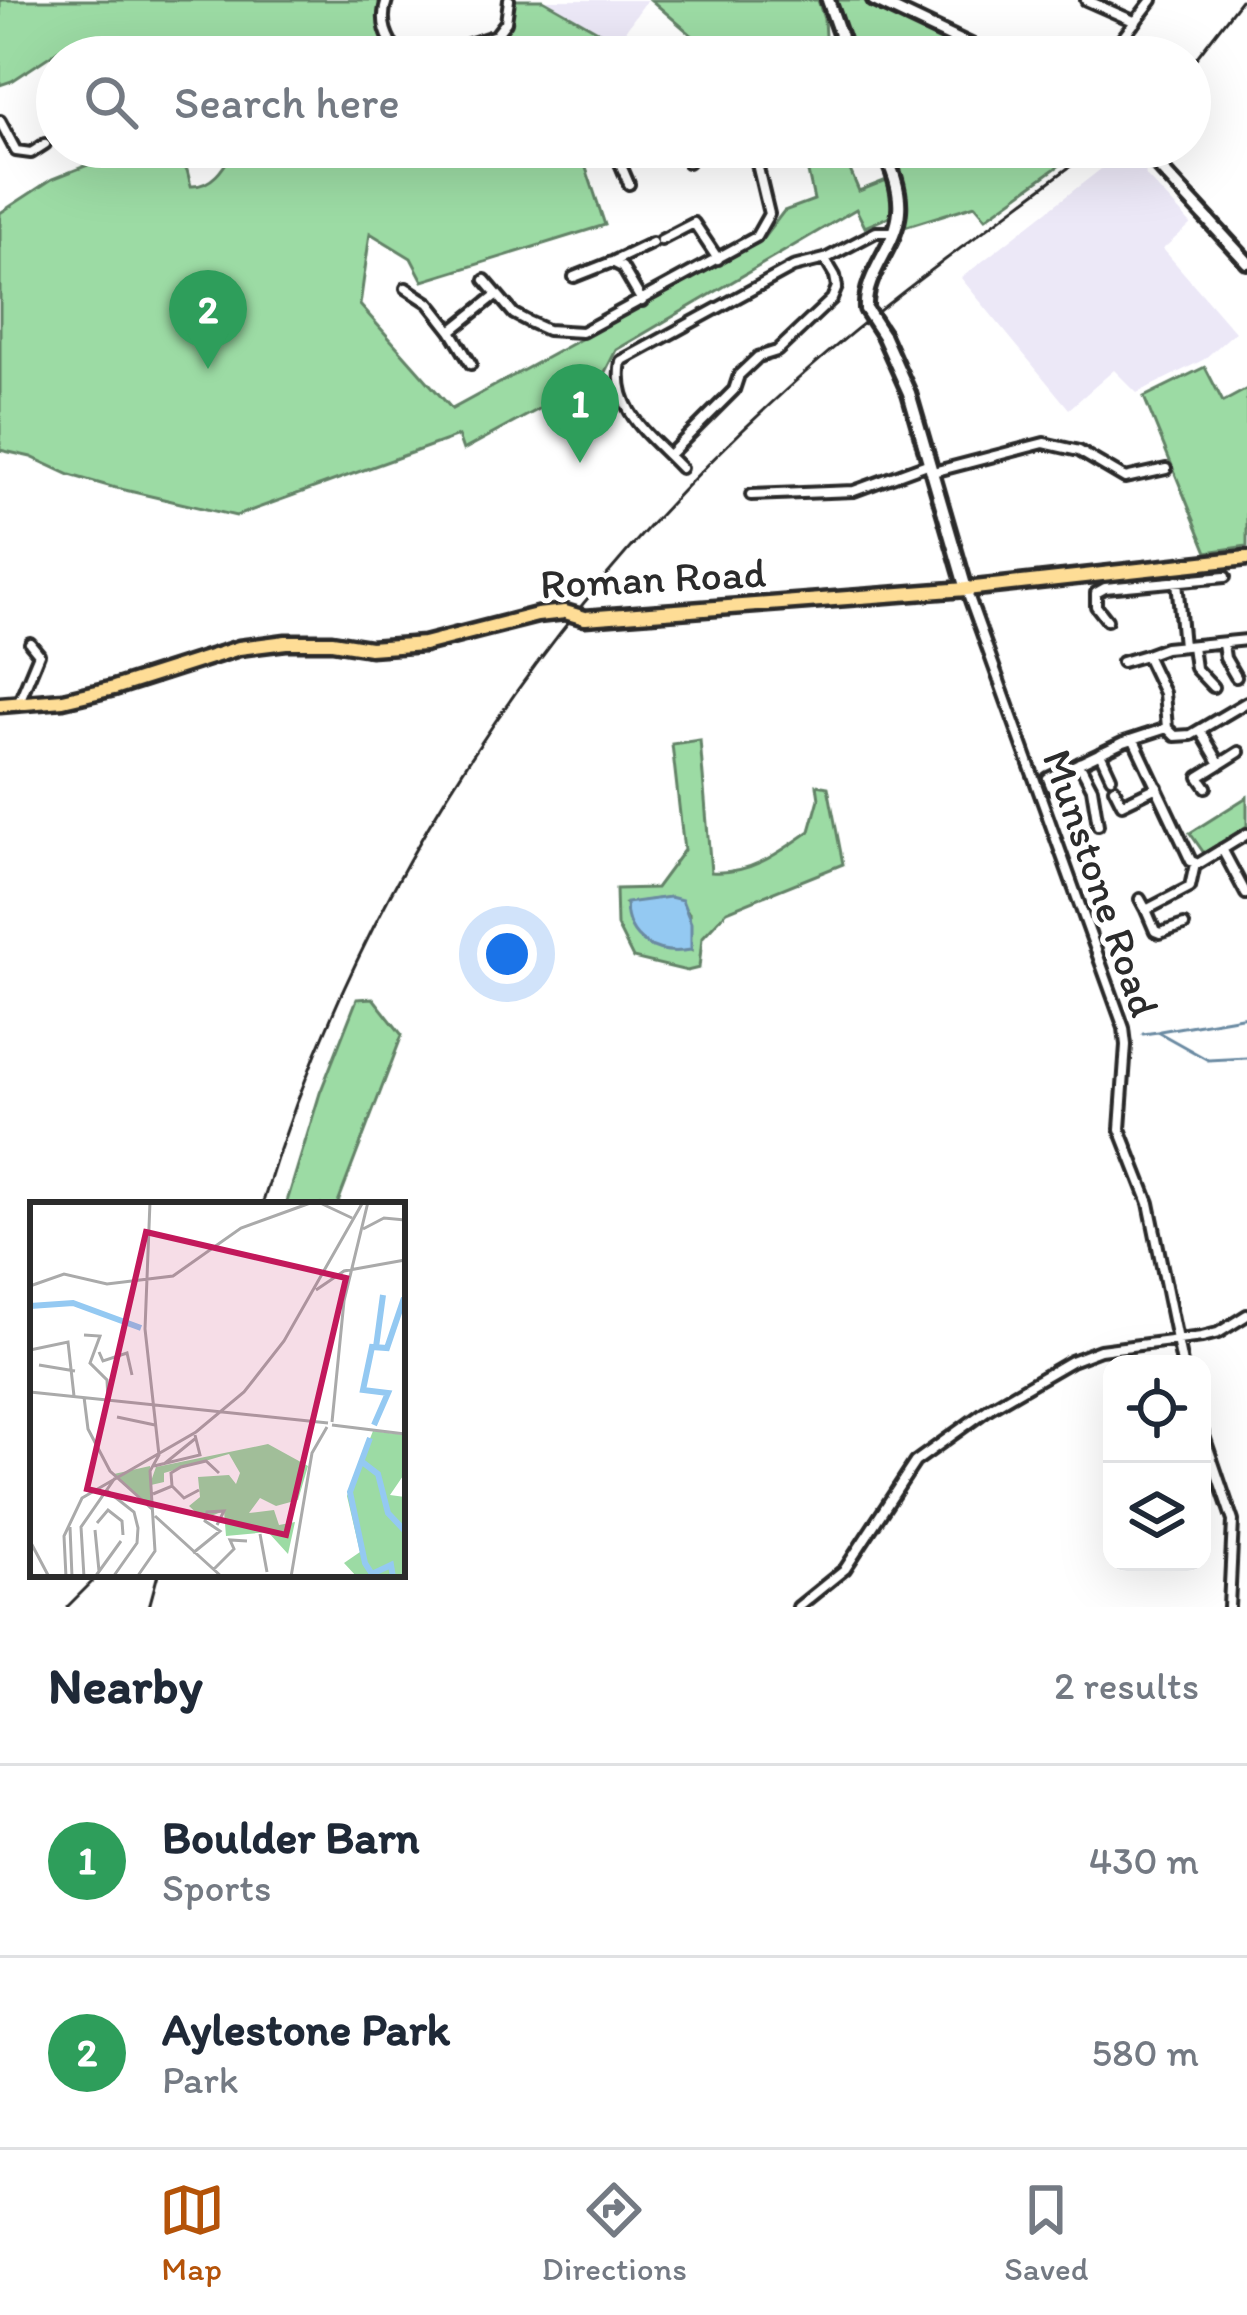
<!DOCTYPE html>
<style>
body{margin:0;font-family:Itim,sans-serif;background:#f6f6f7;color:#1f2937}
.controls{position:absolute;right:36px;bottom:36px;display:grid;overflow:hidden;border-radius:24px;box-shadow:0 12px 48px #0002}
.controls button{width:108px;height:108px;display:grid;place-items:center;padding:0;border:0;border-bottom:3px solid #e0e1e3;background:#fff;color:#1f2937;font:60px sans-serif}
.you{position:absolute;left:507px;top:954px;width:42px;height:42px;margin:-30px;border:9px solid #fff;border-radius:50%;background:#1a73e8;box-shadow:0 0 0 18px #1a73e833}
.badge{display:grid;place-items:center;width:78px;height:78px;border-radius:50%;background:#b45309;color:#fff;font-size:39px;font-weight:700}
.pin{position:absolute;translate:-50% -99px;filter:drop-shadow(0 3px 6px #0008)}
.pin::after{content:'';position:absolute;top:63px;width:42px;height:36px;background:inherit;clip-path:polygon(0 0,100% 0,50% 100%)}
.list{margin:0;padding:0;list-style:none}
h2{display:flex;justify-content:space-between;align-items:center;height:156px;margin:0;padding:0 48px;font-size:51px}
h2 small{font-size:39px;font-weight:400;color:#747a83}
.list li{display:grid;grid-template-columns:78px 1fr auto;gap:36px;align-items:center;box-sizing:border-box;height:192px;padding:0 48px;border-top:3px solid #e0e1e3}
.list b{display:block;font-size:45px;white-space:nowrap}
.list p{margin:0;font-size:39px;white-space:nowrap;color:#747a83}
.list em{font-size:39px;font-style:normal;color:#747a83}
.icon{flex:none;width:66px;height:66px;fill:none;stroke:currentColor;stroke-width:2;stroke-linecap:round;stroke-linejoin:round}
.map{position:relative;flex:none;width:1247px;height:1607px;overflow:hidden}
.search{position:absolute;background:#fff;box-shadow:0 12px 48px #0002;left:36px;right:36px;top:36px;height:132px;display:flex;align-items:center;gap:30px;box-sizing:border-box;padding:0 42px;border-radius:66px;color:#747a83;font-size:45px}
.sheet{height:540px;background:#fff}
nav{display:flex;justify-content:space-around;align-items:center;box-sizing:border-box;height:168px;border-top:3px solid #e0e1e3;background:#fff;font-size:33px;color:#747a83}
nav a{display:grid;justify-items:center;gap:6px}
nav .on{color:#b45309}
.map>svg:first-child{display:block}
</style>
<div class="map">
<svg width="1247" height="1607" viewBox="0 0 1247 1607">
<rect width="100%" height="100%" fill="#fff"/>
<filter id="ink" filterUnits="userSpaceOnUse"><feTurbulence type="fractalNoise" baseFrequency=".00833" numOctaves="2"/><feDisplacementMap in="SourceGraphic" scale="24" xChannelSelector="R" yChannelSelector="G"/><feConvolveMatrix kernelMatrix="1 2 1 2 8 2 1 2 1" color-interpolation-filters="sRGB"/></filter>
<g filter="url(#ink)">
<path fill="#ece8f7" d="M 543,0 L 647,0 L 617,42 Z
M 1128,148 L 1144,164 L 1146,176 L 1191,224 L 1163,249 L 1235,332 L 1203,360 L 1137,393 L 1114,370 L 1069,409 L 961,278 Z"/>
<path fill="#9cdba4" stroke="#648368" stroke-width="3" fill-rule="evenodd" d="M 0,0 L 378,0 L 400,57 L 64,57 L 59,50 L 12,81 L 0,85 Z
M 509,0 L 543,0 L 617,42 L 606,57 L 428,57 L 501,30 Z
M 651,0 L 818,0 L 824,19 L 826,54 L 717,57 Z
M 832,0 L 864,0 L 984,57 L 853,57 Z
M 236,147 L 579,147 L 605,225 L 423,281 L 411,258 L 370,233 L 360,305 L 452,409 L 761,241 L 784,211 L 814,200 L 808,172 L 797,149 L 866,147 L 844,156 L 859,191 L 889,179 L 895,214 L 865,227 L 856,209 L 616,350 L 604,374 L 463,450 L 458,436 L 236,516 L 112,487 L 70,475 L 31,457 L 0,450 L 0,213 L 52,179 L 103,159 L 180,164 L 187,170 L 191,186 C 214,187 225,165 236,147 Z
M 888,147 L 1085,147 L 986,218 L 975,205 L 904,227 C 908,197 899,174 888,147 Z
M 1205,367 L 1223,402 L 1247,389 L 1247,546 L 1207,552 L 1144,397 Z
M 700,740 L 711,872 C 750,875 780,852 810,831 L 819,799 L 817,785 L 828,787 L 843,864 L 727,911 L 702,938 L 699,968 L 687,971 L 633,958 L 617,926 L 616,889 L 656,888 L 684,850 L 672,744 ZM 670,897 L 689,913 L 691,950 L 626,904 Z
M 1247,797 L 1247,826 L 1204,853 L 1190,833 Z
M 373,998 L 402,1035 L 337,1205 L 286,1205 L 320,1093 L 357,999 Z"/>
<path fill="#94c9f2" stroke="#6a8aa2" stroke-width="3" d="M 670,897 L 682,900 L 691,923 L 691,950 C 657,956 626,942 626,903 Z"/>
<g fill="none" stroke-linecap="round" stroke-linejoin="round">
<path stroke="#6a8aa2" stroke-width="3" d="M 1160,1031 L 1247,1016
M 1143,1034 L 1158,1032 L 1208,1060 L 1247,1058"/>
<defs>
<path id="street" d="M 387,0 C 379,23 387,38 400,57
M 1086,0 L 1136,22
M 652,54 L 653,57
M 428,57 L 496,35 L 506,22 L 509,0
M 1108,57 L 1152,0
M 0,121 L 16,151 L 31,153 L 45,144
M 613,147 L 629,184
M 584,151 L 587,147
M 688,162 L 689,147
M 661,240 L 694,223 L 718,259
M 614,261 L 652,243
M 574,277 L 612,262 L 622,267 L 642,301
M 485,280 L 514,314 L 529,322 L 547,330 L 582,332 L 756,237 L 769,214 L 753,147
M 406,288 L 429,303 L 451,331
M 471,364 L 451,331 L 496,295
M 669,455 L 734,390 L 739,375 L 758,357 L 777,351 L 832,299 L 837,287 L 835,276 L 825,259
M 681,468 C 650,435 612,411 621,361 L 793,267 L 825,259 L 876,232 L 893,232
M 933,472 L 1044,443 L 1079,451 L 1125,478 L 1166,469
M 751,495 L 854,491 L 930,463
M 1177,581 L 1183,646
M 966,589 L 1124,1028 L 1126,1045 L 1120,1129 L 1149,1203 L 1182,1364
M 1107,620 L 1096,606 L 1096,593 L 1105,588 L 1225,577
M 1223,644 L 1225,658 L 1236,677
M 1192,646 L 1195,668 L 1213,687
M 1146,655 L 1165,648 L 1247,640
M 1122,662 L 1146,655 L 1164,693 L 1167,728 L 1175,736 L 1191,735 L 1247,702
M 19,702 L 39,654 L 30,643
M 1200,730 L 1220,764 L 1199,777 L 1206,787
M 1134,740 L 1191,861 L 1198,864 L 1247,834
M 1100,753 L 1111,777
M 1079,763 L 1092,788 L 1098,825
M 1220,764 L 1239,752
M 1052,788 L 1048,778 L 1124,742 L 1167,728
M 1114,788 L 1122,804 L 1157,787
M 1222,849 L 1246,894
M 1140,899 L 1146,910
M 1184,925 L 1160,933 L 1155,931 L 1146,910 L 1190,887 L 1195,864
M 1202,1430 L 1233,1521 L 1229,1607
M 798,1607 L 845,1569 L 915,1462 L 990,1408 L 1071,1361 L 1100,1350 L 1202,1337 L 1218,1333 L 1247,1315"/>
<path id="secondary" d="M 828,0 L 848,57
M 874,0 L 994,57
M 1141,147 L 1247,262
M 866,309 C 864,273 897,246 899,211 C 901,189 891,167 882,147
M 883,335 L 909,393 L 966,589"/>
<path id="primary" d="M 585,618 L 966,589 L 1247,558
M 0,705 L 63,700 L 114,688 L 239,648 L 286,642 L 332,642 L 370,648 L 424,644 L 537,615 L 565,612"/>
</defs>
<use href="#street" stroke="#2b2b2b" stroke-width="16"/>
<use href="#secondary" stroke="#2b2b2b" stroke-width="20"/>
<use href="#primary" stroke="#2b2b2b" stroke-width="21"/>
<use href="#street" stroke="#fff" stroke-width="8"/>
<use href="#secondary" stroke="#fff" stroke-width="10"/>
<use href="#primary" stroke="#fedd96" stroke-width="12"/>
<path stroke="#2b2b2b" stroke-width="3" d="M 1190,66 L 1241,0
M 262,1205 C 358,889 543,609 788,388 C 885,300 992,226 1096,147
M 67,1607 L 100,1574
M 149,1607 L 158,1574"/>
<defs>
<path id="secondary-bridge" d="M 866,309 L 883,335"/>
<path id="primary-bridge" d="M 565,612 L 585,618"/>
</defs>
<use href="#secondary-bridge" stroke="#2b2b2b" stroke-width="20" stroke-linecap="butt"/>
<use href="#primary-bridge" stroke="#2b2b2b" stroke-width="21" stroke-linecap="butt"/>
<use href="#secondary-bridge" stroke="#fff" stroke-width="10"/>
<use href="#primary-bridge" stroke="#fedd96" stroke-width="12"/>
</g>
</g>
<g text-anchor="middle" dominant-baseline="central" stroke-width="10" stroke-linejoin="round" paint-order="stroke">
<g font-size="42" fill="#2b2b2b" stroke="#fff">
<text transform="translate(653 578) rotate(-3)">Roman Road</text>
<text transform="translate(1101 883) rotate(71)">Munstone Road</text>
</g>
</g>
<g transform="translate(30 1202)">
<rect width="375" height="375" fill="#fff"/>
<path d="M 343,229 L 375,233 L 375,271 L 360,293 L 375,295 L 375,375 L 327,375 L 314,361 L 330,350 L 317,294 ZM 238,242 L 278,264 L 268,298 L 246,304 L 230,296 L 219,311 L 244,308 L 249,323 L 265,320 L 258,352 L 238,330 L 196,334 L 194,309 L 173,317 L 159,304 L 170,295 L 168,275 L 199,273 L 206,282 L 210,271 L 199,252 L 134,271 L 134,280 L 121,283 L 123,307 L 84,272 L 120,264 L 121,279 L 126,265 Z" fill="#9cdba4"/>
<path fill="none" stroke="#94c9f2" stroke-width="6" d="M 0,104 L 43,101 L 111,126M 346,145 L 353,93M 344,223 L 358,191 L 333,188 L 342,145 L 357,146 L 374,96M 340,236 L 320,290 L 335,361 L 342,372 L 361,363 L 363,375M 331,259 L 348,272 L 358,311 L 375,329"/>
<path fill="none" stroke="#aaa" stroke-width="3" d="M 288,0 L 322,16M 333,27 L 354,16 L 375,18M 0,84 L 34,72 L 77,82 L 143,74 L 211,26 L 283,0M 286,88 L 314,69 L 375,58M 54,133 L 70,134 L 60,161 L 77,178 L 78,198M 0,148 L 38,140 L 44,194M 69,150 L 73,159 L 97,151 L 102,173M 9,163 L 45,169M 0,190 L 298,221M 54,195 L 58,227 L 80,269 L 122,307M 87,215 L 125,223M 302,220 L 314,99 L 338,0M 302,223 L 375,232M 134,262 L 166,236M 124,264 L 170,253 L 165,233M 142,284 L 141,271 L 151,265 L 176,259 L 189,271M 76,288 L 104,310 L 108,326 L 107,341 L 83,375M 123,292 L 142,284 L 154,296 L 169,288M 125,314 L 192,375M 67,321 L 78,308 L 92,319 L 93,333M 40,325 L 42,375M 65,328 L 69,369M 230,332 L 237,370M 0,339 L 19,375M 163,351 L 190,329 L 175,319 L 177,310 L 194,309 L 187,323M 184,367 L 204,347 L 200,338 L 217,339M 36,375 L 34,334 L 52,296 L 166,230 L 214,190 L 254,139 L 333,0M 54,375 L 51,325 L 85,276M 65,375 L 91,339M 107,375 L 125,349 L 120,269 L 129,253 L 115,127 L 120,0M 204,375 L 251,375M 261,375 L 282,251 L 297,225"/>
<path fill="#c2185b" fill-opacity="0.15" stroke="#c2185b" stroke-width="6" d="M 116,30 L 316,76 L 256,333 L 57,287 Z"/>
<rect width="375" height="375" fill="none" stroke="#2b2b2b" stroke-width="6"/>
</g>
</svg>
<div class="controls">
<button><svg class="icon" aria-label="locate" viewBox="0 0 24 24"><circle cx="12" cy="12" r="6"/><path d="M12 2v4M12 18v4M2 12h4M18 12h4"/></svg></button>
<button><svg class="icon" aria-label="layers" viewBox="0 0 24 24"><path d="M12 4l9 5-9 5-9-5zM3 14l9 5 9-5"/></svg></button>
</div>
<div class="you"></div>
<div class="pin badge" style="left:580px;top:463px;background:#2e9e5b">1</div>
<div class="pin badge" style="left:208px;top:369px;background:#2e9e5b">2</div>
<div class="search"><svg class="icon" aria-label="search" viewBox="0 0 24 24"><circle cx="10" cy="10" r="6"/><path d="M15 15l6 6"/></svg>Search here</div>
</div>
<section class="sheet">
<h2>Nearby<small>2 results</small></h2>
<ul class="list">
<li><span class="badge" style="background:#2e9e5b">1</span><div><b>Boulder Barn</b><p>Sports</p></div><em>430 m</em></li>
<li><span class="badge" style="background:#2e9e5b">2</span><div><b>Aylestone Park</b><p>Park</p></div><em>580 m</em></li>
</ul>
</section>
<nav>
<a class="on"><svg class="icon" aria-label="map" viewBox="0 0 24 24"><path d="M3 6l6-2 6 2 6-2v14l-6 2-6-2-6 2zM9 4v14M15 6v14"/></svg>Map</a>
<a><svg class="icon" aria-label="directions" viewBox="0 0 24 24"><path d="M12 3l9 9-9 9-9-9zM9 14v-3h6M13 9l2 2-2 2"/></svg>Directions</a>
<a><svg class="icon" aria-label="saved" viewBox="0 0 24 24"><path d="M7 4h10v16l-5-4-5 4z"/></svg>Saved</a>
</nav>
